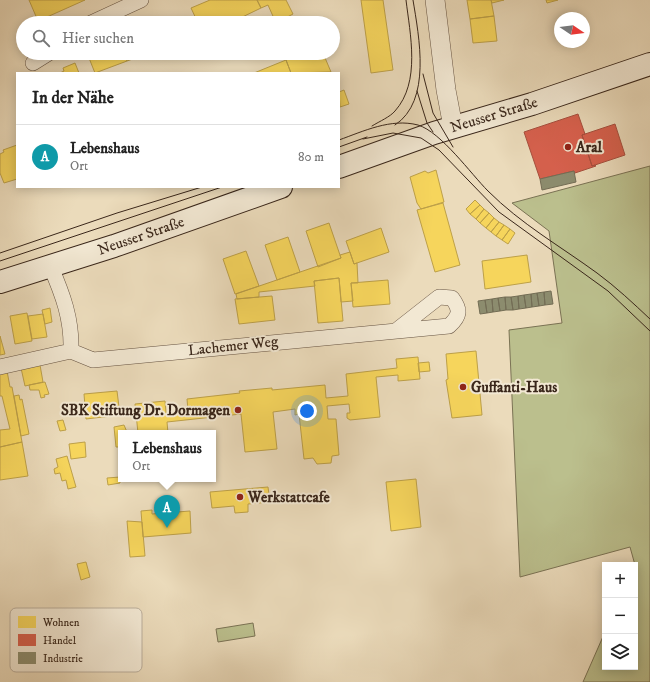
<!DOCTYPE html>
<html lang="de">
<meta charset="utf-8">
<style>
body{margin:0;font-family:"IM FELL DW Pica",serif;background:#f2f2f2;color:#222}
.controls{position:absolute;right:12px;bottom:12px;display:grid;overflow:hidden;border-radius:0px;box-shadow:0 2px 10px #0003}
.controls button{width:36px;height:36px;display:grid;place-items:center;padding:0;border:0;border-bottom:1px solid #e0e0e0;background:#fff;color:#222;font:20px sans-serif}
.compass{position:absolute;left:554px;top:12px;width:36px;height:36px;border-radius:50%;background:#fff;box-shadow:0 2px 10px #0003;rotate:103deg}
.you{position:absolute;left:307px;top:411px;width:14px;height:14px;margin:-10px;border:3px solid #fff;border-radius:50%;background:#1a73e8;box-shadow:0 0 0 6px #1a73e833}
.badge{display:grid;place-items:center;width:26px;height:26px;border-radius:50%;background:#2563eb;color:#fff;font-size:13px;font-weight:700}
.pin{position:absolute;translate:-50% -33px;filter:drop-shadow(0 1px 2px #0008)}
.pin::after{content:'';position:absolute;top:21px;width:14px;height:12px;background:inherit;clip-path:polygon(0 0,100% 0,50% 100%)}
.popup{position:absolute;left:118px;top:430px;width:98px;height:52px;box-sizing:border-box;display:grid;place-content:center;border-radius:0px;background:#fff;filter:drop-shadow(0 1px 3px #0005);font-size:13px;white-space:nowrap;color:#767676}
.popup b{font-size:15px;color:#222}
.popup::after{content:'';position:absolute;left:50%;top:100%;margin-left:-8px;border:8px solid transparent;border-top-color:#fff}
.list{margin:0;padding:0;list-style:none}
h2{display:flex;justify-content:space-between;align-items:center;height:52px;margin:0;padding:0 16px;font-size:17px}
h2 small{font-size:13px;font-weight:400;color:#767676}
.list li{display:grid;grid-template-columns:26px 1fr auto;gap:12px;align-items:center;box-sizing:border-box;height:64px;padding:0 16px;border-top:1px solid #e0e0e0}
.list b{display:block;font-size:15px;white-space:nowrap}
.list p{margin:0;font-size:13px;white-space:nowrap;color:#767676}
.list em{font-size:13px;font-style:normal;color:#767676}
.icon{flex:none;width:22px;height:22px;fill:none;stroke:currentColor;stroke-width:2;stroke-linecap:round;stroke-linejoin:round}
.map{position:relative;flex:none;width:650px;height:682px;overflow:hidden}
.search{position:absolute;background:#fff;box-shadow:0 2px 10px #0003;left:16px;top:16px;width:324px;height:44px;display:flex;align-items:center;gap:10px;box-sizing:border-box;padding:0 14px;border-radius:22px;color:#767676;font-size:15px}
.panel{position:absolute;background:#fff;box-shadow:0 2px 10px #0003;left:16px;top:72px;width:324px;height:116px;border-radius:0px}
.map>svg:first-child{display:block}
</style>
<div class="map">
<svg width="650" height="682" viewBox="0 0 650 682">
<rect width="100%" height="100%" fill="#ebdbbb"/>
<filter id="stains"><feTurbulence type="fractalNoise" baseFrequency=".005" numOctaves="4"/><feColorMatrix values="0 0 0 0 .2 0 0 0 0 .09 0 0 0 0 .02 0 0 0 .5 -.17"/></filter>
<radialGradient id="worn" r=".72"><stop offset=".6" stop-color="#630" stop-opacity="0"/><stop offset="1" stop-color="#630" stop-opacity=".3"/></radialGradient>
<path fill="#bbbf8d" stroke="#7a7254" d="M 650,166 L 650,682 L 583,682 L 605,632 L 605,667 L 635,667 L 635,565 L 630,547 L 520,577 L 509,330 L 562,323 L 549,231 L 512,203 Z
M 253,623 L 255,636 L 218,642 L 216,629 Z"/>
<path fill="#f6d55c" stroke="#bda048" d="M 29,0 L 85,0 L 38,21 Z
M 210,0 L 257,0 L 261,8 L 230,23 L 198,23 L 191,8 Z
M 257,0 L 286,0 L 293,14 L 276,23 L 268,5 L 261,8 Z
M 361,0 L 383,0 L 393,70 L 371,73 Z
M 467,0 L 491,0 L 494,16 L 470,19 Z
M 491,0 L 504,0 L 492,3 Z
M 546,0 L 558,0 L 547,3 Z
M 494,16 L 497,41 L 473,43 L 470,19 Z
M 174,17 L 177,23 L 159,23 Z
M 87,53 L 124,53 L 127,61 L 95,73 Z
M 124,53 L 149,53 L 127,61 Z
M 303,53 L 323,53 L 331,72 L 291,73 L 286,60 Z
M 286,60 L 291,73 L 254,73 Z
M 75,63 L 79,73 L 60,73 L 64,71 L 63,68 Z
M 344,90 L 349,104 L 340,107 L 339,92 Z
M 17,145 L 17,179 L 4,183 L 0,173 L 0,154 L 4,152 L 3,150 Z
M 436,170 L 444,202 L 421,209 L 417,203 L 410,177 L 425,171 L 428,173 Z
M 475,200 L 480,205 L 470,214 L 466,209 Z
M 443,203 L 460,265 L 435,272 L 417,210 Z
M 480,205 L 484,209 L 476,219 L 470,214 Z
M 484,209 L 489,213 L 480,223 L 476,219 Z
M 489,213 L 494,218 L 486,228 L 480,223 Z
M 494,218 L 499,222 L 491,232 L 486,228 Z
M 499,222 L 504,225 L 496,236 L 491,232 Z
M 329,223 L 341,258 L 318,267 L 306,231 Z
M 504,225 L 510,229 L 502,240 L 496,236 Z
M 381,228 L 389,252 L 354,264 L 346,241 Z
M 510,229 L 515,233 L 508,244 L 502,240 Z
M 288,237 L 300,272 L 277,280 L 265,245 Z
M 246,251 L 259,286 L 235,294 L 223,259 Z
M 350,252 L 354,264 L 357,263 L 358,283 L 351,283 L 353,301 L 341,302 L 339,278 L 314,281 L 315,286 L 259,292 L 259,297 L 237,299 L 236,294 L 341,258 L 340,255 Z
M 527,255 L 531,282 L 485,289 L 482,261 Z
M 339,278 L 343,321 L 318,323 L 314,281 Z
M 388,280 L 390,304 L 353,307 L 351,283 Z
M 272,296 L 275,320 L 239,324 L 235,299 Z
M 50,308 L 52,322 L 45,324 L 42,310 Z
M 27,313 L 32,341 L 15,344 L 10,316 Z
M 43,314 L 47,337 L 32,339 L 28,316 Z
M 0,336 L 5,354 L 0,355 Z
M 476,351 L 482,415 L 452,418 L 446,380 L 448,379 L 446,354 Z
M 418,357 L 420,379 L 398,381 L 398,375 L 376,377 L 380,417 L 350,420 L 347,418 L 347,413 L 350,413 L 349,404 L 327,406 L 328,419 L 336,419 L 339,455 L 332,456 L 331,463 L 317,464 L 313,458 L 304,459 L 299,414 L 295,415 L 295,409 L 273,412 L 277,449 L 245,452 L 241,414 L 167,422 L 168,433 L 138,433 L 135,404 L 165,401 L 166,413 L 188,411 L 187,399 L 240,393 L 239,391 L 272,388 L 272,390 L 325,385 L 326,398 L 348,396 L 346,374 L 397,368 L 396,359 Z
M 429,362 L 430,371 L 419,372 L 418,363 Z
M 40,365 L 43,382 L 25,386 L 21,368 Z
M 7,371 L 10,387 L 12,387 L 22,442 L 0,447 L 0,430 L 10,429 L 2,396 L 0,396 L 0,372 Z
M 45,382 L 49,394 L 44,395 L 45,397 L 41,398 L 39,390 L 30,390 L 29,385 Z
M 117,391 L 120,415 L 86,419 L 84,394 Z
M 19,395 L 20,400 L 22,399 L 29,434 L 21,436 L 14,396 Z
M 63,420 L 66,430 L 60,431 L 57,421 Z
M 124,425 L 127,432 L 121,433 L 121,447 L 116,447 L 114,427 Z
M 22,442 L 28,476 L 0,480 L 0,447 Z
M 85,442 L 86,457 L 71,459 L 69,444 Z
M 67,456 L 76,487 L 68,489 L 66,480 L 62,481 L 60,473 L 55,474 L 54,469 L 58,467 L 56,459 Z
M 120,477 L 120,483 L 108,485 L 107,478 Z
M 416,479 L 421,527 L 391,531 L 386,482 Z
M 268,487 L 270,502 L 248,504 L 248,512 L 235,513 L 234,506 L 212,508 L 210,492 Z
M 152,510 L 152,514 L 190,511 L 191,533 L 143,537 L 141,511 Z
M 127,521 L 142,522 L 145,556 L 130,557 Z
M 86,562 L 90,577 L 81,580 L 77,564 Z"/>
<path fill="#d6604d" stroke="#a74f3e" d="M 578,114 L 585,134 L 582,135 L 592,166 L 595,165 L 596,166 L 575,173 L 574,171 L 540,179 L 524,132 Z
M 615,124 L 625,155 L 592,166 L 582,135 Z"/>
<path fill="#8c8c6e" stroke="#736d55" d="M 574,171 L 576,182 L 542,190 L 540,179 Z
M 551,291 L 553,304 L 545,305 L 544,292 Z
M 544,292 L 545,305 L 539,306 L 537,293 Z
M 537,293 L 539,306 L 532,307 L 531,294 Z
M 531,294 L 532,307 L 526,308 L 524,295 Z
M 524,295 L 526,308 L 519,309 L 518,296 Z
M 518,296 L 519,309 L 513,310 L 511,297 Z
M 505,297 L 506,310 L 500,311 L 498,298 Z
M 505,297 L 511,297 L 513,310 L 506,310 Z
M 498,298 L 500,311 L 493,312 L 492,299 Z
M 492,299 L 493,312 L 487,313 L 485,300 Z
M 485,300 L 487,313 L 480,314 L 478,301 Z"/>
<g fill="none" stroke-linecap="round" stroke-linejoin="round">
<defs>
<path id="minor" d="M 91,23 L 141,0
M 33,63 L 49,53
M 71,351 L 93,360 L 449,326 C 460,316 461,310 452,298 L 439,297 L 397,330
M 0,367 L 71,351 C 72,319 63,295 50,265"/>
<path id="tertiary" d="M 435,0 L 446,90 L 453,127"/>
<path id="secondary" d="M 339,167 L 434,133 L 532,104 L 650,64
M 0,282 L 114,246 L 281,187"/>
</defs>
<use href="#minor" stroke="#665342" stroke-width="16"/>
<use href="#tertiary" stroke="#665342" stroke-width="20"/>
<use href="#secondary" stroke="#39261a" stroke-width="24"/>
<use href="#minor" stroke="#f2e8d3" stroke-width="15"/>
<use href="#tertiary" stroke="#f2e8d3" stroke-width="19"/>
<use href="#secondary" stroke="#f2e8d3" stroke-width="22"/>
<path stroke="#39261a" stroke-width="1" d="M 423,74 L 433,113 L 453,147
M 417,91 L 427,123 L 433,132
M 395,125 C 432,101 419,37 413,0
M 372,126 C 380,121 390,117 395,111 C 421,82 410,34 406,0
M 363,139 L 393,133 L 421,138 L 439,150 L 499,212 L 608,291 L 650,331
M 339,140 C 364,131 391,118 418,125 C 441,132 471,174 488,191 C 521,224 560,246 597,273 C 616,287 633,303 650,319
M 339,147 L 367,137
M 0,253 L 117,213 L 202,187
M 0,261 L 222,187"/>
</g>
<g fill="#8f2418" stroke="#f2e8d3" stroke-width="1.5">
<circle cx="568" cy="147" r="4"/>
<circle cx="463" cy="387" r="4"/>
<circle cx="238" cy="410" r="4"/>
<circle cx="240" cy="497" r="4"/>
</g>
<g text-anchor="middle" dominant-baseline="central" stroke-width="4" stroke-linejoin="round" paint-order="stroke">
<g font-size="15" fill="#39261a" stroke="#f2e8d3">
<text transform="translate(494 115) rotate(-17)">Neusser Straße</text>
<text transform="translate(141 236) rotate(-19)">Neusser Straße</text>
<text transform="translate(233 346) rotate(-6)">Lachemer Weg</text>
</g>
<g font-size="15" font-weight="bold" fill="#39261a" stroke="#f2e8d3" text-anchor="start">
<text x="576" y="147">Aral</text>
<text x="471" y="387">Guffanti-Haus</text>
<text x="230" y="410" text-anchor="end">SBK Stiftung Dr. Dormagen</text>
<text x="248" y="497">Werkstattcafe</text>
</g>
</g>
<rect x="10" y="608" width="132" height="64" rx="6" fill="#f2e8d3" stroke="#baae9c" stroke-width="1"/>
<rect x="18" y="616" width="18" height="12" fill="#f6d55c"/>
<rect x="18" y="634" width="18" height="12" fill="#d6604d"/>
<rect x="18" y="652" width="18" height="12" fill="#8c8c6e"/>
<g font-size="11" fill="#39261a">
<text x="43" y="626">Wohnen</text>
<text x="43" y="644">Handel</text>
<text x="43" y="662">Industrie</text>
</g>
<rect width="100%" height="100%" filter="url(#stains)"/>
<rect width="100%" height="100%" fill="url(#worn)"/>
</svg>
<div class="controls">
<button>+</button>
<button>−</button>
<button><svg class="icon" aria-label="layers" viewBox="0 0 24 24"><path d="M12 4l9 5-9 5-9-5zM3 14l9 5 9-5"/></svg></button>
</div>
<svg class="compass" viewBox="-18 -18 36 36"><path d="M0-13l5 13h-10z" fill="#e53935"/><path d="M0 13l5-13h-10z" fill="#767676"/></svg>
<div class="you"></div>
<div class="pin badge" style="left:167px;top:528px;background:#0f9aa8">A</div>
<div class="popup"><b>Lebenshaus</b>Ort</div>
<div class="search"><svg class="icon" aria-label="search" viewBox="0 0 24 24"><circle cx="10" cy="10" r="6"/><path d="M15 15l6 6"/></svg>Hier suchen</div>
<section class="panel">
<h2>In der Nähe<small></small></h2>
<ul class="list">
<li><span class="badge" style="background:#0f9aa8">A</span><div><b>Lebenshaus</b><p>Ort</p></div><em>80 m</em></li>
</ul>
</section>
</div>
